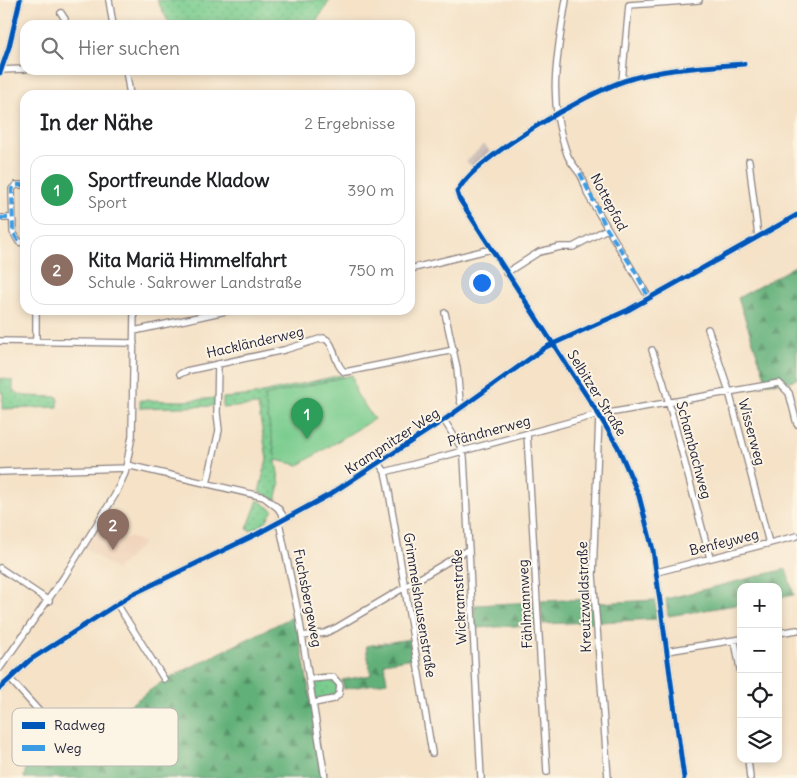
<!DOCTYPE html>
<html lang="de">
<meta charset="utf-8">
<style>
body{margin:0;font-family:Delius,sans-serif;background:#f6f6f6;color:#202124}
.controls{position:absolute;right:15px;bottom:15px;display:grid;overflow:hidden;border-radius:10px;box-shadow:0 2px 8px #0003}
.controls button{width:45px;height:45px;display:grid;place-items:center;padding:0;border:0;border-bottom:1px solid #e0e0e0;background:#fff;color:#202124;font:25px sans-serif}
.you{position:absolute;left:481px;top:282px;width:18px;height:18px;margin:-12px;border:4px solid #fff;border-radius:50%;background:#1a73e8;box-shadow:0 0 0 8px #1a73e833}
.badge{display:grid;place-items:center;width:32px;height:32px;border-radius:50%;background:#c8321e;color:#fff;font-size:16px;font-weight:700}
.pin{position:absolute;translate:-50% -41px;filter:drop-shadow(0 1px 2px #0008)}
.pin::after{content:'';position:absolute;top:26px;width:18px;height:15px;background:inherit;clip-path:polygon(0 0,100% 0,50% 100%)}
.list{margin:0;padding:0;list-style:none}
h2{display:flex;justify-content:space-between;align-items:center;height:65px;margin:0;padding:0 20px;font-size:21px}
h2 small{font-size:16px;font-weight:400;color:#757577}
.list li{display:grid;grid-template-columns:32px 1fr auto;gap:15px;align-items:center;box-sizing:border-box;height:70px;margin:0 10px 10px;padding:0 10px;border:1px solid #e0e0e0;border-radius:15px}
.list b{display:block;font-size:19px;white-space:nowrap}
.list p{margin:0;font-size:16px;white-space:nowrap;color:#757577}
.list em{font-size:16px;font-style:normal;color:#757577}
.icon{flex:none;width:28px;height:28px;fill:none;stroke:currentColor;stroke-width:2;stroke-linecap:round;stroke-linejoin:round}
.map{position:relative;flex:none;width:797px;height:778px;overflow:hidden}
.search{position:absolute;background:#fff;box-shadow:0 2px 8px #0003;left:20px;top:20px;width:395px;height:55px;display:flex;align-items:center;gap:12px;box-sizing:border-box;padding:0 18px;border-radius:15px;color:#757577;font-size:19px}
.panel{position:absolute;background:#fff;box-shadow:0 2px 8px #0003;left:20px;top:90px;width:395px;height:225px;border-radius:15px}
.map>svg:first-child{display:block}
</style>
<div class="map">
<svg width="797" height="778" viewBox="0 0 797 778">
<defs>
<pattern id="industrial-furrows" width="10" height="10" patternUnits="userSpaceOnUse" patternTransform="scale(1.25)"><rect width="10" height="10" fill="#cec1ba"/><path d="M-1 1l2-2M0 10L10 0M9 11l2-2" fill="none" stroke="#b1a6a1"/></pattern>
<pattern id="green-dots" width="8" height="8" patternUnits="userSpaceOnUse" patternTransform="scale(1.25)"><rect width="8" height="8" fill="#79cc8e"/><path d="M2 2h.1M6 6h.1" fill="none" stroke="#68af7b" stroke-width="1.8" stroke-linecap="round"/></pattern>
<pattern id="forest-firs" width="22" height="20" patternUnits="userSpaceOnUse" patternTransform="scale(1.25)"><rect width="22" height="20" fill="#62b079"/><path d="M5 1l3.5 6h-7zM16 11l3.5 6h-7z" fill="#508f64"/></pattern>
</defs>
<rect width="100%" height="100%" fill="#fcf5e5"/>
<filter id="ink" filterUnits="userSpaceOnUse"><feTurbulence type="fractalNoise" baseFrequency=".02" numOctaves="2"/><feDisplacementMap in="SourceGraphic" scale="10" xChannelSelector="R" yChannelSelector="G"/><feConvolveMatrix kernelMatrix="1 2 1 2 8 2 1 2 1" color-interpolation-filters="sRGB"/></filter>
<filter id="wash" filterUnits="userSpaceOnUse"><feTurbulence type="fractalNoise" baseFrequency=".0096" numOctaves="4" result="noise"/><feDisplacementMap in="SourceGraphic" scale="20" xChannelSelector="R" yChannelSelector="G"/><feGaussianBlur stdDeviation="1.12" result="paint"/><feColorMatrix in="noise" values="0 0 0 0 0 0 0 0 0 0 0 0 0 0 0 0 0 1.4 0 .05"/><feComposite in="paint" operator="in"/></filter>
<g filter="url(#wash)">
<rect width="100%" height="100%" fill="#f5e2c7"/>
<path fill="#f1d5bd" d="M 97,530 L 114,544 L 129,537 L 144,543 L 116,570 L 86,548 Z"/>
<path fill="url(#industrial-furrows)" d="M 484,144 L 492,154 L 475,168 L 466,162 Z"/>
<path fill="url(#green-dots)" stroke="#4e7764" d="M 157,0 L 330,0 L 314,25 L 170,25 Z
M 341,375 L 344,377 L 265,396 L 280,485 L 276,500 L 259,492 L 267,459 L 258,405 L 223,408 L 223,398 L 254,395 Z
M 0,378 L 13,381 L 13,391 L 25,396 L 58,397 L 58,407 L 2,409 L 3,393 L 0,392 Z
M 216,398 L 215,406 L 140,408 L 140,400 L 183,401 Z
M 258,500 L 273,510 L 265,523 L 251,531 L 247,529 Z
M 330,677 L 337,682 L 338,692 L 332,697 L 316,700 L 312,680 Z"/>
<path fill="url(#forest-firs)" stroke="#42695a" d="M 797,265 L 797,379 L 788,382 L 767,383 L 738,298 Z
M 786,569 L 794,595 L 778,598 L 778,587 L 741,587 L 741,604 L 668,616 L 666,599 Z
M 591,599 L 593,622 L 542,624 L 541,601 Z
M 655,600 L 657,619 L 599,622 L 597,603 Z
M 534,602 L 535,625 L 475,628 L 474,605 Z
M 296,615 L 324,778 L 24,778 L 30,747 L 18,733 L 37,714 L 69,749 L 163,681 Z
M 410,639 L 413,658 L 384,663 L 387,682 L 344,689 L 342,680 L 371,675 L 366,646 Z"/>
<path fill="#79cc8e" stroke="#4e7764" d="M 352,375 L 356,393 L 374,419 L 299,465 L 276,460 L 264,396 Z"/>
</g>
<g filter="url(#ink)">
<g fill="none" stroke-linecap="round" stroke-linejoin="round">
<defs>
<path id="minor" d="M 109,0 L 113,25
M 566,0 C 557,55 547,100 567,154 C 570,162 575,167 580,174 C 584,180 586,188 588,195 L 649,298
M 61,13 L 65,19 L 64,25
M 0,70 L 25,69
M 126,70 L 130,95
M 0,73 L 9,47 L 20,0
M 622,81 L 629,5 L 699,0
M 749,161 L 758,236
M 25,185 L 16,185 L 12,189 L 13,232 L 19,242 L 25,243
M 0,218 L 12,218
M 410,269 L 491,249
M 506,273 L 539,252 L 560,247 L 573,247 L 607,229
M 445,313 L 457,368 L 460,401 L 463,407
M 708,329 L 728,388 L 769,543
M 134,331 L 230,310
M 36,340 L 36,310
M 0,341 L 134,343
M 652,350 L 663,381 L 710,558
M 180,374 L 186,371 L 284,350 L 323,338 C 336,341 333,365 345,372 L 454,350
M 599,416 L 593,575 L 608,778
M 444,420 L 462,449 L 464,457 L 481,778
M 527,434 L 547,772
M 379,463 L 385,472 L 388,486 L 432,753
M 127,465 L 264,497 L 278,508 L 285,519
M 0,472 L 126,468
M 385,472 L 592,416 L 779,383 L 789,393 L 797,424
M 207,484 L 219,430 L 217,413 L 218,364
M 279,522 L 299,617 L 325,778
M 0,568 L 49,601
M 657,572 L 797,536
M 117,604 L 164,679
M 778,633 L 797,630
M 302,636 L 325,633 L 336,628 L 469,549
M 735,641 L 741,674
M 667,651 L 741,639
M 0,668 L 64,577 L 115,495 L 125,473 L 132,436 L 134,310
M 10,679 L 56,730
M 310,679 L 333,677 L 340,685 L 339,694 L 334,699 L 314,703
M 0,688 L 30,660 L 133,594 L 257,534 L 329,495 L 444,420 L 546,347 L 628,310 L 797,215
M 748,759 L 750,778
M 684,778 L 653,550 L 639,496 L 618,447 L 599,415 L 460,200 L 457,192 C 474,158 587,93 624,81 C 663,68 703,67 744,64"/>
</defs>
<use href="#minor" stroke="#8c8281" stroke-width="8"/>
<use href="#minor" stroke="#fff" stroke-width="5.5"/>
<path stroke="#3c9ce2" stroke-width="4" stroke-dasharray="8 4" stroke-linecap="butt" d="M 580,173 L 607,229 L 635,271 L 649,298
M 25,185 L 16,185 L 12,189 L 13,232 L 19,242 L 25,243
M 0,218 L 12,218"/>
<defs>
<path id="cycleway" d="M 0,73 L 9,47 L 20,0
M 0,688 L 30,660 L 133,594 L 257,534 L 329,495 L 444,420 L 546,347 L 628,310 L 797,215
M 684,778 L 653,550 L 639,496 L 618,447 L 599,415 L 460,200 L 457,192 C 474,158 587,93 624,81 C 663,68 703,67 744,64"/>
</defs>
<use href="#cycleway" stroke="#fcf5e5" stroke-width="8"/>
<use href="#cycleway" stroke="#0057b8" stroke-width="5"/>
</g>
</g>
<g text-anchor="middle" dominant-baseline="central" stroke-width="4" stroke-linejoin="round" paint-order="stroke">
<g font-size="14" fill="#22223b" stroke="#fcf5e5">
<text transform="translate(609 202) rotate(62)">Nottepfad</text>
<text transform="translate(255 342) rotate(-13)">Hackländerweg</text>
<text transform="translate(597 393) rotate(58)">Selbitzer Straße</text>
<text transform="translate(489 431) rotate(-15)">Pfändnerweg</text>
<text transform="translate(752 432) rotate(75)">Wisserweg</text>
<text transform="translate(392 441) rotate(-33)">Krampnitzer Weg</text>
<text transform="translate(694 450) rotate(75)">Schambachweg</text>
<text transform="translate(724 542) rotate(-14)">Benfeyweg</text>
<text transform="translate(459 597) rotate(-93)">Wickramstraße</text>
<text transform="translate(584 597) rotate(-92)">Kreutzwaldstraße</text>
<text transform="translate(308 598) rotate(79)">Fuchsbergeweg</text>
<text transform="translate(525 604) rotate(-93)">Fählmannweg</text>
<text transform="translate(420 605) rotate(81)">Grimmelshausenstraße</text>
</g>
</g>
<rect x="12" y="708" width="166" height="58" rx="8" fill="#fcf5e5" stroke="#bbb6b2" stroke-width="1"/>
<rect x="22" y="722" width="23" height="7" fill="#0057b8"/>
<rect x="22" y="745" width="23" height="6" fill="#3c9ce2"/>
<g font-size="14" fill="#22223b">
<text x="54" y="730">Radweg</text>
<text x="54" y="753">Weg</text>
</g>
</svg>
<div class="controls">
<button>+</button>
<button>−</button>
<button><svg class="icon" aria-label="locate" viewBox="0 0 24 24"><circle cx="12" cy="12" r="6"/><path d="M12 2v4M12 18v4M2 12h4M18 12h4"/></svg></button>
<button><svg class="icon" aria-label="layers" viewBox="0 0 24 24"><path d="M12 4l9 5-9 5-9-5zM3 14l9 5 9-5"/></svg></button>
</div>
<div class="you"></div>
<div class="pin badge" style="left:307px;top:439px;background:#2e9e5b">1</div>
<div class="pin badge" style="left:113px;top:550px;background:#8d6e63">2</div>
<div class="search"><svg class="icon" aria-label="search" viewBox="0 0 24 24"><circle cx="10" cy="10" r="6"/><path d="M15 15l6 6"/></svg>Hier suchen</div>
<section class="panel">
<h2>In der Nähe<small>2 Ergebnisse</small></h2>
<ul class="list">
<li><span class="badge" style="background:#2e9e5b">1</span><div><b>Sportfreunde Kladow</b><p>Sport</p></div><em>390 m</em></li>
<li><span class="badge" style="background:#8d6e63">2</span><div><b>Kita Mariä Himmelfahrt</b><p>Schule · Sakrower Landstraße</p></div><em>750 m</em></li>
</ul>
</section>
</div>
